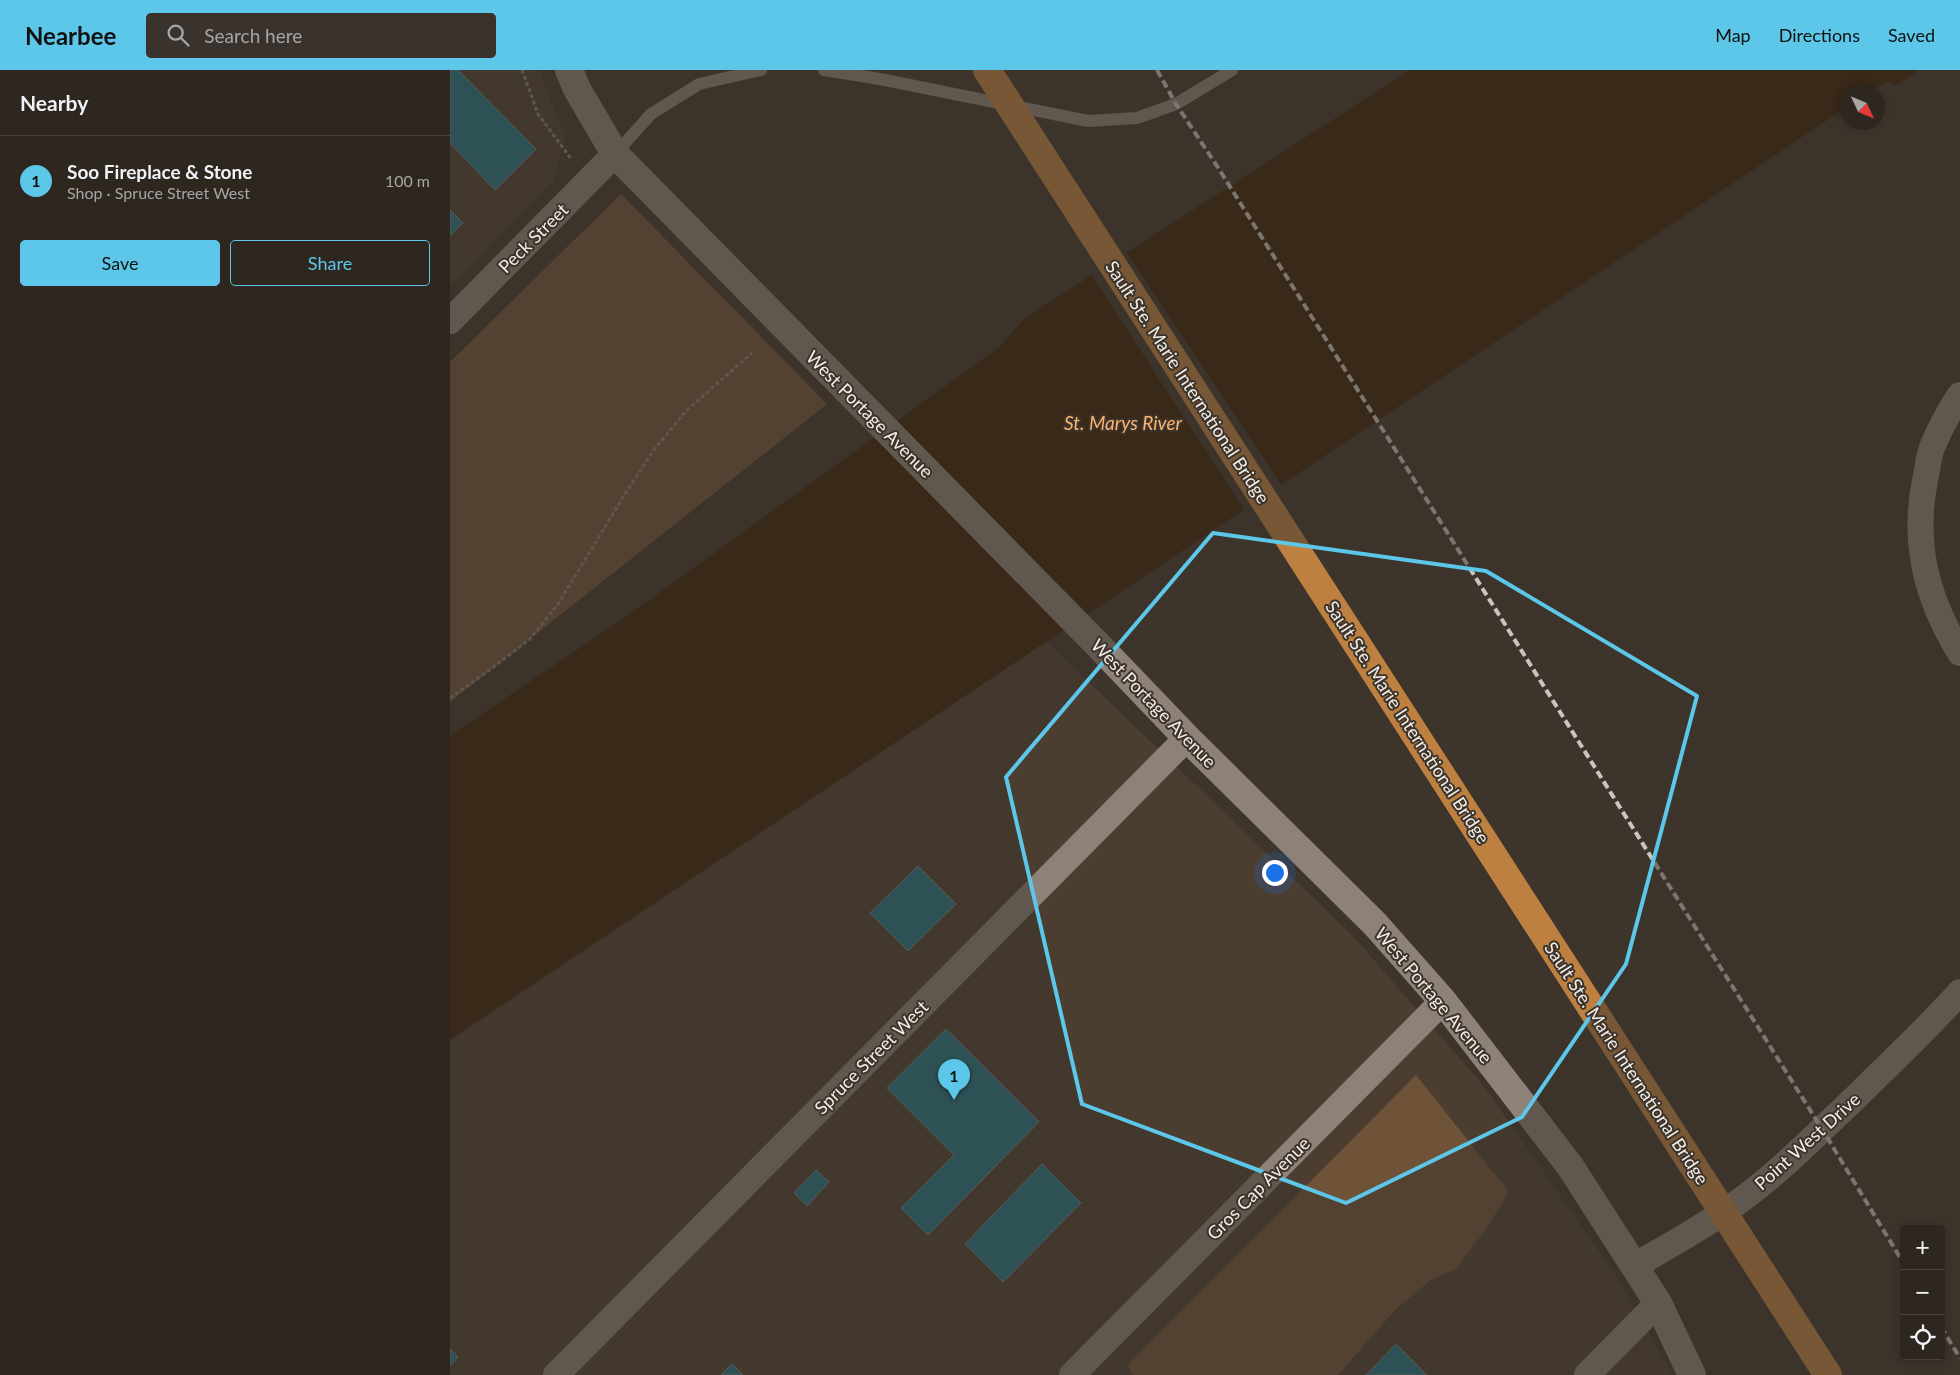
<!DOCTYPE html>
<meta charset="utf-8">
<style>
body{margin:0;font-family:Lato,sans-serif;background:#3a332d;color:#f1f3f6}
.controls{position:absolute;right:15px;bottom:15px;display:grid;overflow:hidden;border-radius:5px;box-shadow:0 2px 8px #0003}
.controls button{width:45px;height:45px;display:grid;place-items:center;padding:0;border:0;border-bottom:1px solid #49443e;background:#2e2720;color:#f1f3f6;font:25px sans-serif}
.compass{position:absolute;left:1390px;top:15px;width:45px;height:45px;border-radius:50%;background:#2e2720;box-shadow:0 2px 8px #0003;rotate:134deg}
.you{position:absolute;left:824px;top:802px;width:18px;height:18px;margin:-12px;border:4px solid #fff;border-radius:50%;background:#1a73e8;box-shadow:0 0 0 8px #1a73e833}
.badge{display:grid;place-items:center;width:32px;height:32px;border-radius:50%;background:#5cc7e8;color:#111;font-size:16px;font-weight:700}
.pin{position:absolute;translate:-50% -41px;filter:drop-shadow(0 1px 2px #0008)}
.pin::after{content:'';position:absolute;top:26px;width:18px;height:15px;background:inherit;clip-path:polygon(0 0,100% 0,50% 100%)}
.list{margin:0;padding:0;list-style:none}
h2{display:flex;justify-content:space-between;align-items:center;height:65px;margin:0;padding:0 20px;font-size:21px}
h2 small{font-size:16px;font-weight:400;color:#a7a5a5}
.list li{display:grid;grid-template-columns:32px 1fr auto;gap:15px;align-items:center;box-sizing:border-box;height:90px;padding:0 20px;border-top:1px solid #49443e}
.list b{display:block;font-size:19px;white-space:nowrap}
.list p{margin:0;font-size:16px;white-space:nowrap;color:#a7a5a5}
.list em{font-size:16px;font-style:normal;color:#a7a5a5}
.actions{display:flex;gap:10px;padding:15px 20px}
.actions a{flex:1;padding:11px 0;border:1px solid #5cc7e8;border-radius:5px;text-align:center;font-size:18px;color:#5cc7e8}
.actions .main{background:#5cc7e8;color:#111}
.icon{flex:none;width:28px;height:28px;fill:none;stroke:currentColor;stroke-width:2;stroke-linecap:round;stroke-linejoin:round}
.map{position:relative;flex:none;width:1510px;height:1305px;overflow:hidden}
header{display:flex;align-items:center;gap:30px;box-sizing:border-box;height:70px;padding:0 25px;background:#5cc7e8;color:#111}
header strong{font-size:24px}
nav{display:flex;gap:28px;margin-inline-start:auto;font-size:18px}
.search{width:350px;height:45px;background:#3a332d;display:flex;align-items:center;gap:12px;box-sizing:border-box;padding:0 18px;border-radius:5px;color:#a7a5a5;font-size:19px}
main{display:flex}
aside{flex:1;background:#2e2720}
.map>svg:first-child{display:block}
</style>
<header>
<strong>Nearbee</strong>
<div class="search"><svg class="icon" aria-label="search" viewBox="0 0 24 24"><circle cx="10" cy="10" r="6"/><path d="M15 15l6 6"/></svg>Search here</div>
<nav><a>Map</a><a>Directions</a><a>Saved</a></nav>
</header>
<main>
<aside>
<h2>Nearby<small></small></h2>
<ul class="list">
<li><span class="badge">1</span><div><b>Soo Fireplace &amp; Stone</b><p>Shop · Spruce Street West</p></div><em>100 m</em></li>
</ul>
<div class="actions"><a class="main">Save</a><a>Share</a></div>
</aside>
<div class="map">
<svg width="1510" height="1305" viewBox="0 0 1510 1305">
<rect width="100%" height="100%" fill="#3d342b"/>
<path fill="#4b3d30" d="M 0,0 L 89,0 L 115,66 L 103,111 L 3,213 L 0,210 Z
M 596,571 L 903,866 L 1034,1016 L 1168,1209 L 1223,1305 L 0,1305 L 0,970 Z"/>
<path fill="#6f5339" d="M 171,124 L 377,334 L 0,632 L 0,292 Z
M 966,1005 L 1059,1122 L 1036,1159 L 1006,1199 L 981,1210 L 946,1239 L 888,1305 L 683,1305 L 678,1295 Z"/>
<path fill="#331b03" d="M 960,0 L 1469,0 L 1446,15 L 1437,11 L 1419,22 L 1398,22 L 1397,37 L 0,970 L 0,666 L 184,541 L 548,278 L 575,248 Z"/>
<path fill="#3d342b" d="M 675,180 L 832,416 L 795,441 L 640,203 Z"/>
<path fill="#1d748b" stroke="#76858b" d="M 0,0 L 8,0 L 86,79 L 45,120 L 0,73 Z
M 0,140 L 13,153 L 0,166 Z
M 468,796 L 506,834 L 458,881 L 420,843 Z
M 496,959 L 589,1052 L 478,1165 L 451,1138 L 504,1085 L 437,1018 Z
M 592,1094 L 631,1133 L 553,1212 L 515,1174 Z
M 366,1100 L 379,1112 L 357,1136 L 344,1123 Z
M 946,1274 L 977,1305 L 916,1305 Z
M 0,1279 L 8,1287 L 0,1296 Z
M 282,1294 L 293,1305 L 271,1305 Z"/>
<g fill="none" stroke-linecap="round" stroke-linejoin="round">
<path stroke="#877f77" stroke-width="3" stroke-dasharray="4 2.5" stroke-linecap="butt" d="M 72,0 L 88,44 L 122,90
M 0,628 L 37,602 L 80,569 L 108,534 L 175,424 L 203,381 L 237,340 L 302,283"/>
<path stroke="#8d8178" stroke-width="12" d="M 374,0 L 430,9 L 638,51 L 687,48 L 726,34 L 782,0
M 165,84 L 201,44 L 249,14 L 311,0"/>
<path stroke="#8d8178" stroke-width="26" d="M 0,251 L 165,84
M 1510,325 C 1500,340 1490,358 1483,375 C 1479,384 1478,395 1476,405 C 1462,470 1475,526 1510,583
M 1184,1196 C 1219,1176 1255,1156 1287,1133 C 1330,1102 1368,1063 1406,1027 C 1441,992 1477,959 1510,922
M 106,1305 L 737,668
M 622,1305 L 993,931
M 1137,1305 L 1208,1233"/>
<path stroke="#8d8178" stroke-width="28" d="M 119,0 L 127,19 L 165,84 L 647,574 L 737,668 L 925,854 L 993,931 L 1120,1096 L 1208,1233 L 1242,1305"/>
<path stroke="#be8040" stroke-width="28" d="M 537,0 L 1378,1305"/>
<path stroke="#ccc5be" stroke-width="4" stroke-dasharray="8 4" stroke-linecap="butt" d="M 707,0 L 726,34 L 767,96 L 1372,1059 L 1454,1194
M 1491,1257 L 1510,1288"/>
</g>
<path d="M0 0H1510V1305H0ZM 763,463 L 1036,501 L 1247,626 L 1176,894 L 1072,1047 L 896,1133 L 632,1034 L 556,707 Z" fill="#3d342b" fill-opacity=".55" fill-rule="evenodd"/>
<path fill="none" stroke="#5cc7e8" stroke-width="4" stroke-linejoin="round" d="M 763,463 L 1036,501 L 1247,626 L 1176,894 L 1072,1047 L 896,1133 L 632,1034 L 556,707 Z"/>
<g text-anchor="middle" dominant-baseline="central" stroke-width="4" stroke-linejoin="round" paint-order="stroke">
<g font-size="18" fill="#f4eee8" stroke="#3d342b">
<text transform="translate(83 168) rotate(-45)">Peck Street</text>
<text transform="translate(738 312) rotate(57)">Sault Ste. Marie International Bridge</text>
<text transform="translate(420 344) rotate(45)">West Portage Avenue</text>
<text transform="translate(704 633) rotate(46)">West Portage Avenue</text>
<text transform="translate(958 652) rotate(57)">Sault Ste. Marie International Bridge</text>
<text transform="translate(984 925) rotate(50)">West Portage Avenue</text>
<text transform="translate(421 987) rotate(-45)">Spruce Street West</text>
<text transform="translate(1177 993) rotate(57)">Sault Ste. Marie International Bridge</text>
<text transform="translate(1357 1071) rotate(-42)">Point West Drive</text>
<text transform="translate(808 1118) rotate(-45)">Gros Cap Avenue</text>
</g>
<g font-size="19" font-style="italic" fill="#fab472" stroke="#3d342b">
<text x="673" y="352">St. Marys River</text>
</g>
</g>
</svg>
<div class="controls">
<button>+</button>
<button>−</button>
<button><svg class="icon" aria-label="locate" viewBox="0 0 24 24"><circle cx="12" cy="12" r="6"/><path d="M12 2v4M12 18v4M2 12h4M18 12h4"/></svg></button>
</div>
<svg class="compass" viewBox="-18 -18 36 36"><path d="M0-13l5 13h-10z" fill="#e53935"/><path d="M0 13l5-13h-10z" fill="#a7a5a5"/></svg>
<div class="you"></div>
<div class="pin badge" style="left:504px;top:1030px">1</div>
</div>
</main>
